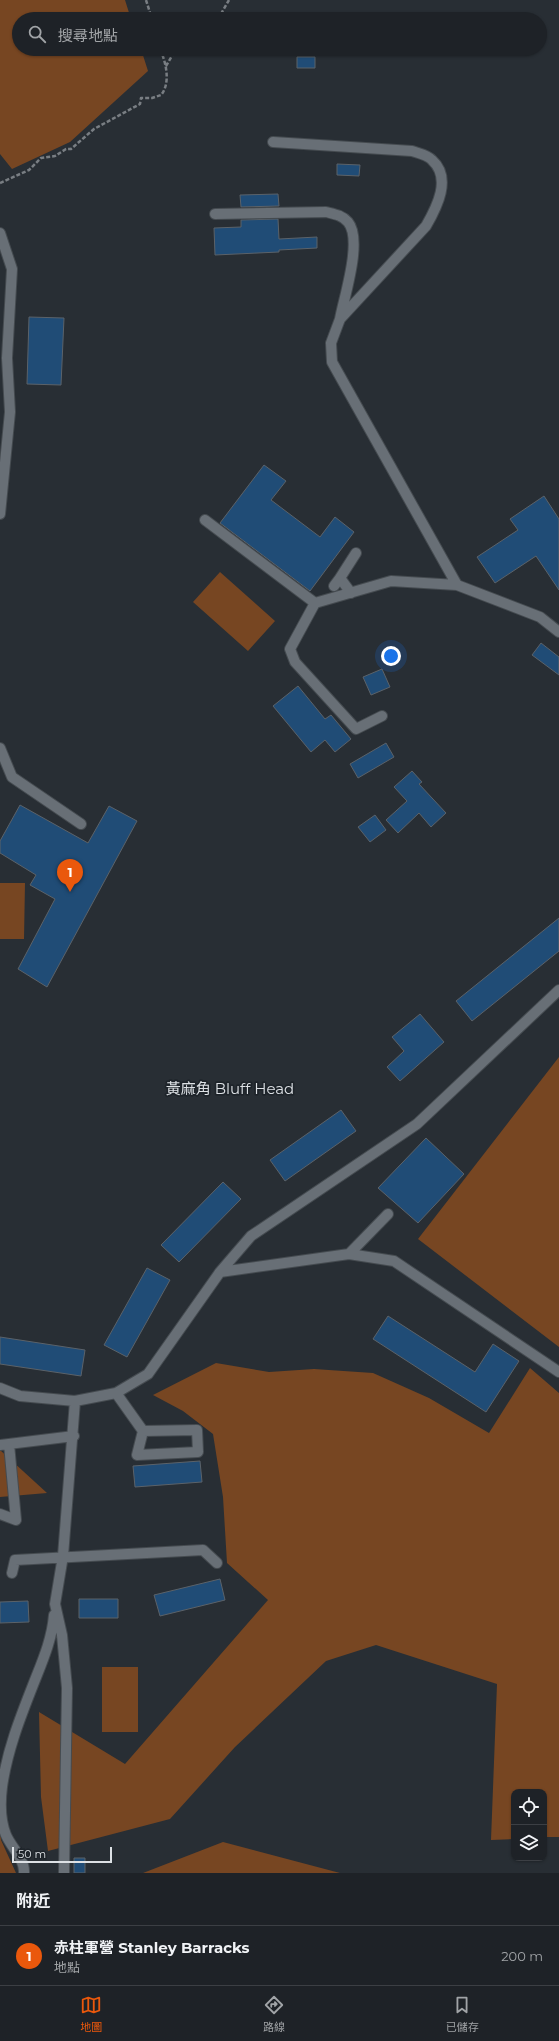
<!DOCTYPE html>
<html lang="zh-TW">
<meta charset="utf-8">
<style>
body{margin:0;font-family:Montserrat,"Noto Sans TC",sans-serif;background:#262a2f;color:#f1f3f6}
.controls{position:absolute;right:12px;bottom:12px;display:grid;overflow:hidden;border-radius:8px;box-shadow:0 1px 3px #0004}
.controls button{width:36px;height:36px;display:grid;place-items:center;padding:0;border:0;border-bottom:1px solid #3c3f44;background:#1e2227;color:#f1f3f6;font:20px sans-serif}
.scale{position:absolute;left:12px;bottom:10px;width:100px;box-sizing:border-box;padding-left:4px;border:2px solid #dde1e5;border-top:0;font-size:11px;line-height:14px;white-space:nowrap;color:#dde1e5;-webkit-text-stroke:3px #1e242a;paint-order:stroke}
.you{position:absolute;left:391px;top:656px;width:14px;height:14px;margin:-10px;border:3px solid #fff;border-radius:50%;background:#1a73e8;box-shadow:0 0 0 6px #1a73e833}
.badge{display:grid;place-items:center;width:26px;height:26px;border-radius:50%;background:#ea580c;color:#fff;font-size:13px;font-weight:700}
.pin{position:absolute;translate:-50% -33px;filter:drop-shadow(0 1px 2px #0008)}
.pin::after{content:'';position:absolute;top:21px;width:14px;height:12px;background:inherit;clip-path:polygon(0 0,100% 0,50% 100%)}
.list{margin:0;padding:0;list-style:none}
h2{display:flex;justify-content:space-between;align-items:center;height:52px;margin:0;padding:0 16px;font-size:17px}
h2 small{font-size:13px;font-weight:400;color:#a1a4a7}
.list li{display:grid;grid-template-columns:26px 1fr auto;gap:12px;align-items:center;box-sizing:border-box;height:60px;padding:0 16px;border-top:1px solid #3c3f44}
.list b{display:block;font-size:15px;white-space:nowrap}
.list p{margin:0;font-size:13px;white-space:nowrap;color:#a1a4a7}
.list em{font-size:13px;font-style:normal;color:#a1a4a7}
.icon{flex:none;width:22px;height:22px;fill:none;stroke:currentColor;stroke-width:2;stroke-linecap:round;stroke-linejoin:round}
.map{position:relative;flex:none;width:559px;height:1873px;overflow:hidden}
.search{position:absolute;background:#1e2227;box-shadow:0 1px 3px #0004;left:12px;right:12px;top:12px;height:44px;display:flex;align-items:center;gap:10px;box-sizing:border-box;padding:0 14px;border-radius:22px;color:#a1a4a7;font-size:15px}
.sheet{height:112px;background:#1e2227}
nav{display:flex;justify-content:space-around;align-items:center;box-sizing:border-box;height:56px;border-top:1px solid #3c3f44;background:#1e2227;font-size:11px;color:#a1a4a7}
nav a{display:grid;justify-items:center;gap:2px}
nav .on{color:#ea580c}
.map>svg:first-child{display:block}
</style>
<div class="map">
<svg width="559" height="1873" viewBox="0 0 559 1873">
<rect width="100%" height="100%" fill="#282e34"/>
<path fill="#774622" d="M 0,0 L 125,0 L 131,19 L 19,19 L 19,49 L 141,49 L 148,71 L 70,142 L 12,169 L 0,154 Z
M 220,572 L 275,621 L 248,651 L 193,602 Z
M 0,883 L 25,883 L 24,939 L 0,939 Z
M 559,1057 L 559,1347 L 418,1239 Z
M 216,1363 L 269,1372 L 314,1369 L 373,1373 L 429,1398 L 489,1433 L 530,1368 L 559,1393 L 559,1837 L 544,1837 L 544,1792 L 514,1792 L 514,1839 L 491,1840 L 497,1684 L 376,1645 L 326,1661 L 235,1747 L 170,1819 L 48,1851 L 41,1797 L 39,1712 L 125,1764 L 268,1600 L 227,1563 L 223,1497 L 213,1434 L 183,1411 L 153,1395 Z
M 0,1450 L 47,1493 L 0,1497 Z
M 102,1667 L 138,1667 L 138,1732 L 102,1732 Z
M 0,1829 L 1,1840 L 16,1873 L 0,1873 Z
M 223,1842 L 340,1873 L 143,1873 Z"/>
<path fill="#204c76" stroke="#5b6269" d="M 297,57 L 315,57 L 315,68 L 297,68 Z
M 337,164 L 360,165 L 359,176 L 337,175 Z
M 278,194 L 279,206 L 241,207 L 240,195 Z
M 278,219 L 279,239 L 317,237 L 317,248 L 279,250 L 279,252 L 215,255 L 214,228 L 241,227 L 241,220 Z
M 29,317 L 64,318 L 61,385 L 27,384 Z
M 264,465 L 286,481 L 271,500 L 320,537 L 335,517 L 354,532 L 310,591 L 220,523 Z
M 544,496 L 559,519 L 559,590 L 536,556 L 495,583 L 477,557 L 518,530 L 510,519 Z
M 541,643 L 559,657 L 559,675 L 532,655 Z
M 382,669 L 390,687 L 371,695 L 363,677 Z
M 298,686 L 325,719 L 331,715 L 351,739 L 335,752 L 325,740 L 311,752 L 273,706 Z
M 386,743 L 394,757 L 358,778 L 350,764 Z
M 412,771 L 422,782 L 419,784 L 446,813 L 431,827 L 419,813 L 398,833 L 386,820 L 407,801 L 394,787 Z
M 20,805 L 88,843 L 109,806 L 137,821 L 47,987 L 18,969 L 55,899 L 30,885 L 36,875 L 0,853 L 0,841 Z
M 375,815 L 386,830 L 370,842 L 358,827 Z
M 559,918 L 559,951 L 472,1021 L 456,1001 Z
M 420,1014 L 444,1042 L 400,1081 L 387,1067 L 404,1051 L 392,1037 Z
M 341,1110 L 356,1131 L 285,1181 L 270,1160 Z
M 426,1138 L 464,1174 L 418,1223 L 378,1188 Z
M 223,1182 L 241,1199 L 179,1262 L 161,1245 Z
M 147,1268 L 170,1280 L 127,1357 L 104,1345 Z
M 388,1316 L 475,1372 L 493,1344 L 519,1361 L 486,1412 L 373,1339 Z
M 0,1337 L 85,1350 L 81,1376 L 0,1364 Z
M 200,1461 L 202,1482 L 135,1487 L 133,1466 Z
M 220,1579 L 225,1600 L 160,1616 L 154,1595 Z
M 79,1599 L 118,1599 L 118,1618 L 79,1618 Z
M 28,1601 L 29,1622 L 0,1623 L 0,1602 Z
M 74,1858 L 85,1858 L 85,1873 L 74,1873 Z"/>
<g fill="none" stroke-linecap="round" stroke-linejoin="round">
<defs>
<path id="minor" d="M 273,142 L 412,151 C 418,153 428,155 432,160 C 452,178 437,207 426,226 L 340,319 L 331,343 L 332,362 L 457,585 L 540,617 L 559,632
M 215,214 L 326,212 C 334,214 342,215 348,222 C 363,240 344,297 340,319
M 0,233 L 12,269 L 7,358 L 10,412 L 0,514
M 205,520 L 315,603 L 391,581 L 457,585
M 334,586 L 340,578
M 351,593 L 340,578 L 356,553
M 315,603 L 290,649 L 295,662 L 356,729 L 382,716
M 0,748 L 12,777 L 81,824
M 349,1254 L 388,1214
M 220,1272 L 349,1254 L 394,1261 L 559,1372
M 0,1388 L 20,1396 L 75,1401 L 116,1393 L 148,1374 L 220,1272 L 251,1236 L 417,1124 L 559,990
M 116,1393 L 143,1431 L 137,1455 L 198,1452 L 197,1430 L 143,1431
M 0,1445 L 74,1436
M 0,1514 L 16,1520 L 9,1444
M 12,1573 L 15,1560 L 203,1550 L 217,1563
M 24,1873 C 25,1859 11,1847 6,1835 C 0,1820 0,1803 2,1787 C 7,1751 20,1718 33,1685 C 42,1662 52,1640 54,1615
M 64,1873 L 67,1688 L 62,1635 L 55,1604 L 63,1556 L 75,1401"/>
</defs>
<use href="#minor" stroke="#454b50" stroke-width="12"/>
<path stroke="#797e83" stroke-width="2.5" stroke-dasharray="4 2" stroke-linecap="butt" d="M 146,0 L 152,19
M 218,19 L 229,0
M 166,66 L 176,49
M 0,183 L 29,170 L 41,158 L 55,156 L 66,149 L 71,149 L 94,129 L 140,104 L 141,98 L 152,98 L 161,95 C 171,83 166,62 160,49"/>
<use href="#minor" stroke="#686f76" stroke-width="10"/>
</g>
<g text-anchor="middle" dominant-baseline="central" stroke-width="3.5" stroke-linejoin="round" paint-order="stroke">
<g font-size="15" fill="#dde1e5" stroke="#1e242a">
<text x="230" y="1088">黃麻角 Bluff Head</text>
</g>
</g>
</svg>
<div class="controls">
<button><svg class="icon" aria-label="locate" viewBox="0 0 24 24"><circle cx="12" cy="12" r="6"/><path d="M12 2v4M12 18v4M2 12h4M18 12h4"/></svg></button>
<button><svg class="icon" aria-label="layers" viewBox="0 0 24 24"><path d="M12 4l9 5-9 5-9-5zM3 14l9 5 9-5"/></svg></button>
</div>
<div class="scale">50 m</div>
<div class="you"></div>
<div class="pin badge" style="left:70px;top:892px">1</div>
<div class="search"><svg class="icon" aria-label="search" viewBox="0 0 24 24"><circle cx="10" cy="10" r="6"/><path d="M15 15l6 6"/></svg>搜尋地點</div>
</div>
<section class="sheet">
<h2>附近<small></small></h2>
<ul class="list">
<li><span class="badge">1</span><div><b>赤柱軍營 Stanley Barracks</b><p>地點</p></div><em>200 m</em></li>
</ul>
</section>
<nav>
<a class="on"><svg class="icon" aria-label="map" viewBox="0 0 24 24"><path d="M3 6l6-2 6 2 6-2v14l-6 2-6-2-6 2zM9 4v14M15 6v14"/></svg>地圖</a>
<a><svg class="icon" aria-label="directions" viewBox="0 0 24 24"><path d="M12 3l9 9-9 9-9-9zM9 14v-3h6M13 9l2 2-2 2"/></svg>路線</a>
<a><svg class="icon" aria-label="saved" viewBox="0 0 24 24"><path d="M7 4h10v16l-5-4-5 4z"/></svg>已儲存</a>
</nav>
